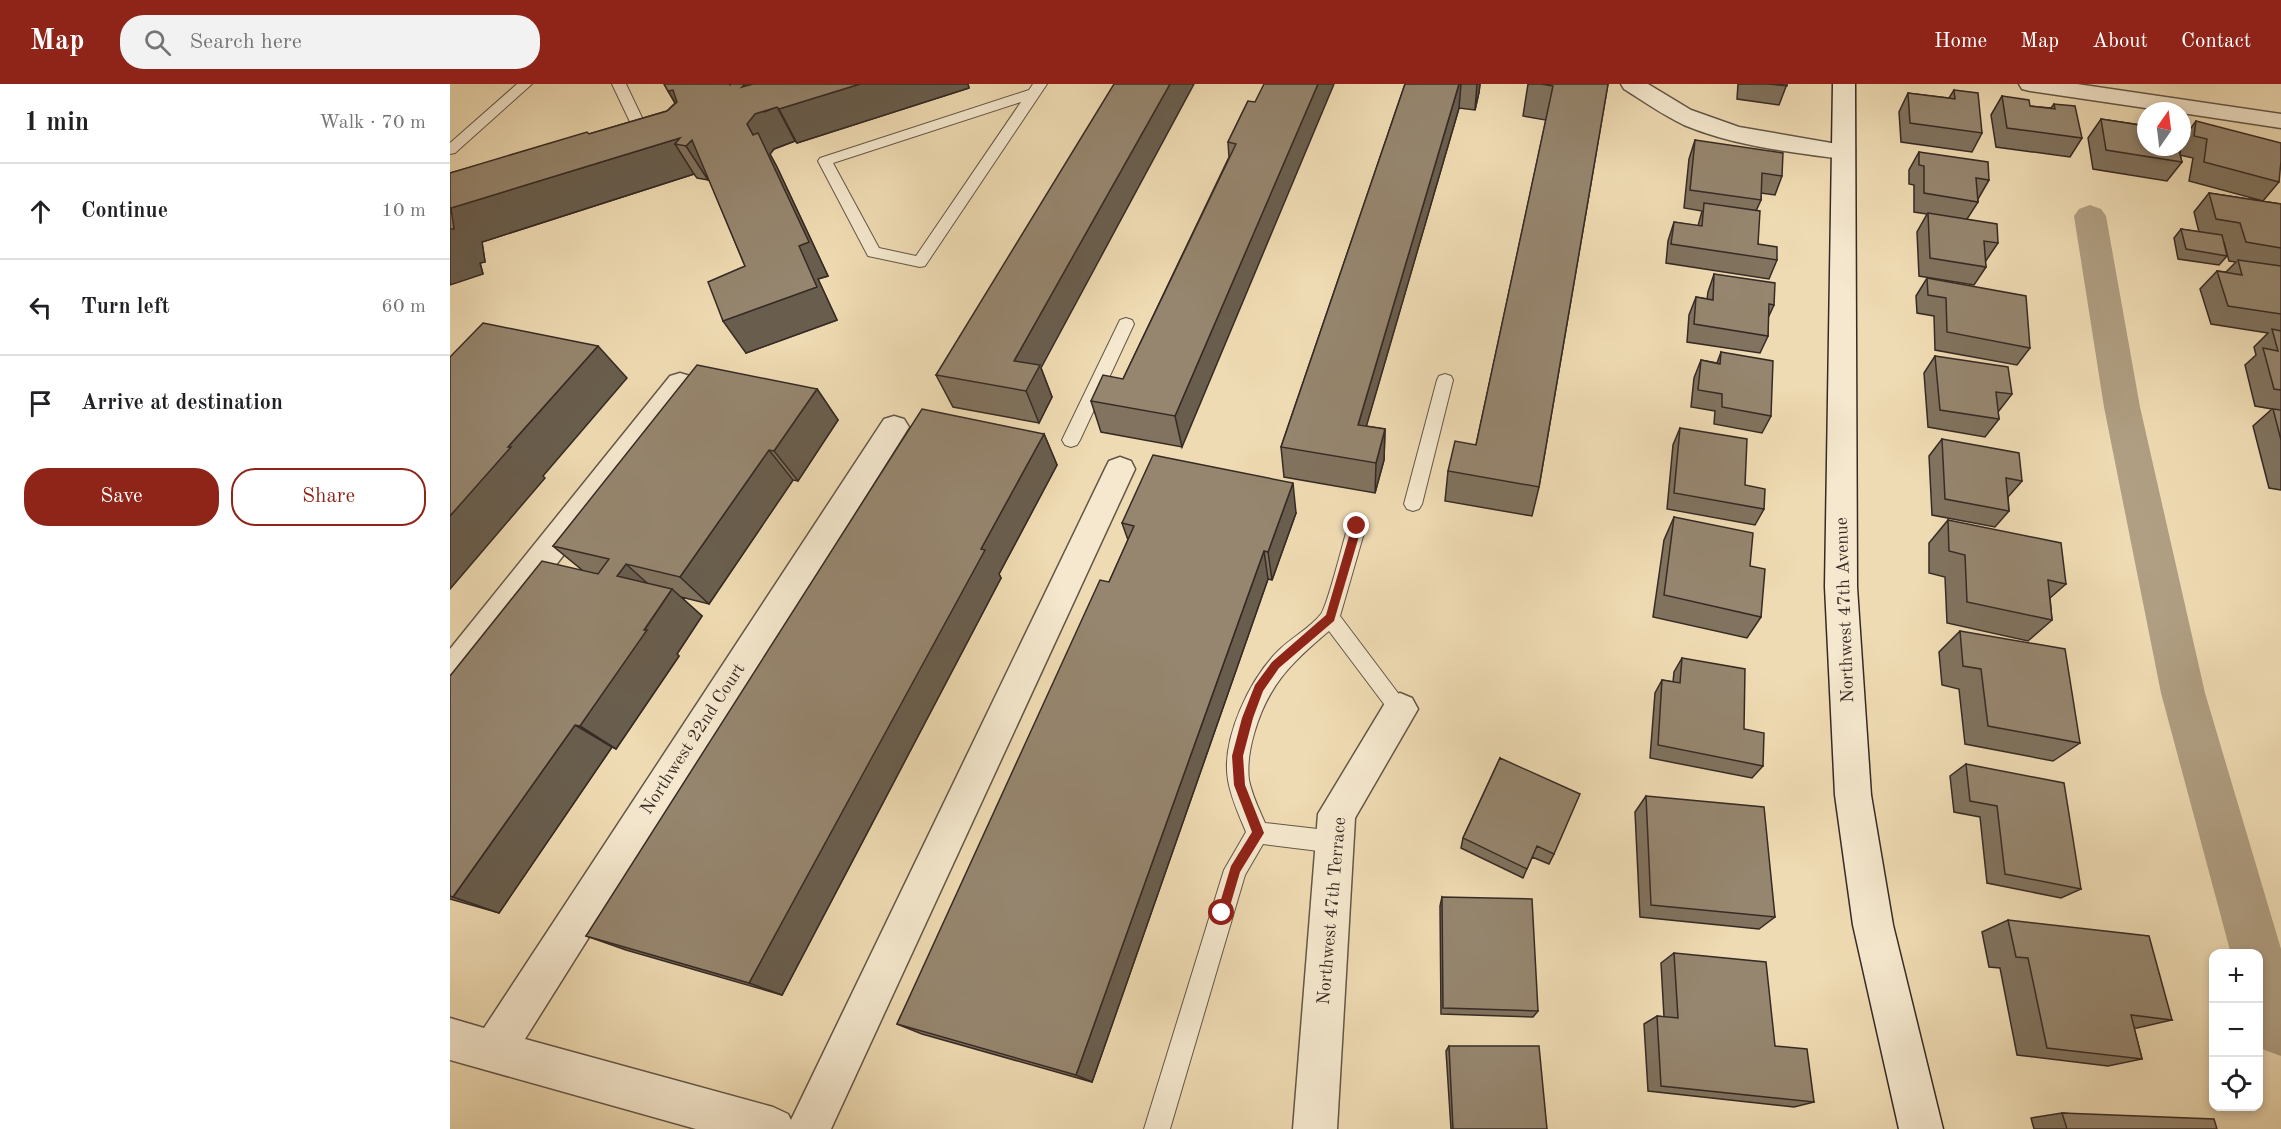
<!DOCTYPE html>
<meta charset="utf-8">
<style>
body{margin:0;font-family:"Old Standard TT",serif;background:#f2f2f2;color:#202124}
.controls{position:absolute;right:18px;bottom:18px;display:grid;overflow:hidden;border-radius:12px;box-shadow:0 3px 9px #0003}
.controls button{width:54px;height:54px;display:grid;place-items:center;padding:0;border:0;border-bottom:2px solid #e0e0e0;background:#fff;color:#202124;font:30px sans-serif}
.compass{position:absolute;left:1687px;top:18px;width:54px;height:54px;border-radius:50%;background:#fff;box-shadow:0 3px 9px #0003;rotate:14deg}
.stop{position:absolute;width:18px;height:18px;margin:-14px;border:4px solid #8f2418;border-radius:50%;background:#fff}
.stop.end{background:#8f2418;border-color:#fff;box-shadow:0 2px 6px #0008}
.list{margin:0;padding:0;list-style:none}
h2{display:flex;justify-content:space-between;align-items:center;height:78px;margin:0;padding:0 24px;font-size:26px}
h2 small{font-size:20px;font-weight:400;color:#757577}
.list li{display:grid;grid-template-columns:39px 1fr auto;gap:18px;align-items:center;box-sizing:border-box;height:96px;padding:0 24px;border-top:2px solid #e0e0e0}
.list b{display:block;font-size:22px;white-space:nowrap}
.list em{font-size:20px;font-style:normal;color:#757577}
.actions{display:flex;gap:12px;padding:18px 24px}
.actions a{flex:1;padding:14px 0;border:2px solid #8f2418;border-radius:24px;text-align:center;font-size:21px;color:#8f2418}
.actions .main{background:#8f2418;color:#fff}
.icon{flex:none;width:33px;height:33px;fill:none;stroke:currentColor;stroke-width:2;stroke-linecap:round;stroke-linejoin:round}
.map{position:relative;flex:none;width:1831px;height:1045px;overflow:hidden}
header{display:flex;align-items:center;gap:36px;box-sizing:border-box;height:84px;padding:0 30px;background:#8f2418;color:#fff}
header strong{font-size:28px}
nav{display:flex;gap:33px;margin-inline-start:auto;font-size:21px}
.search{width:420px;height:54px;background:#f2f2f2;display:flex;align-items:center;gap:15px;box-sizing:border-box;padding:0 21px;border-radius:24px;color:#757577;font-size:22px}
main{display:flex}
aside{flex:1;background:#fff}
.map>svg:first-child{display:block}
</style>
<header>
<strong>Map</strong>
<div class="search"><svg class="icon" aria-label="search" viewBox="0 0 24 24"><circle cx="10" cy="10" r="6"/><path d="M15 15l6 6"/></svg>Search here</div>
<nav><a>Home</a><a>Map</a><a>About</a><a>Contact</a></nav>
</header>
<main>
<aside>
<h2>1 min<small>Walk · 70 m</small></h2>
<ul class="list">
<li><svg class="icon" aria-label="ahead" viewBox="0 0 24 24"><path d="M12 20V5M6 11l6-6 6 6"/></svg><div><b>Continue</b></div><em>10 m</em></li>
<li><svg class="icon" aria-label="left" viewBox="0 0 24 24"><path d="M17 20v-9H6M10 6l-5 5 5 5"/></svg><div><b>Turn left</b></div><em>60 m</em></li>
<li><svg class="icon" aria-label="arrive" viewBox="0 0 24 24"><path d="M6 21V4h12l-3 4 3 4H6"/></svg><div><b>Arrive at destination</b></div></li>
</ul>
<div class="actions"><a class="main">Save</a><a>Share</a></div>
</aside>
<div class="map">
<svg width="1831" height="1045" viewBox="0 0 1831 1045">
<rect width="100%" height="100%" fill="#efdbb3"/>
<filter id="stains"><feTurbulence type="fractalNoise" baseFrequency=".00333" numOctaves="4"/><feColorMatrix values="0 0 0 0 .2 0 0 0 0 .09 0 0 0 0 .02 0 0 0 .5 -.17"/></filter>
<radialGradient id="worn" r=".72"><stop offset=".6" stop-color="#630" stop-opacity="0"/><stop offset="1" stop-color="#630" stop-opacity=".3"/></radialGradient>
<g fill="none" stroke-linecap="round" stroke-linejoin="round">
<path fill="#b09f83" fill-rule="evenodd" d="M 1640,121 L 1651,125 L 1656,132 L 1690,323 L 1755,609 L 1831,865 L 1831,972 L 1812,965 L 1808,957 L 1808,870 L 1781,870 L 1711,609 L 1654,323 L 1624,132 L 1629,125 Z"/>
<defs>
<path id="lane" d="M 67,0 L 82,0 L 5,69 L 0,70 L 0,59 Z
M 162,0 L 176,0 L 196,42 L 194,45 L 170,52 L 165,51 L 163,48 L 165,45 L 181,40 Z
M 583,0 L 597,0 L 475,182 L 470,183 L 418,172 L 368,77 L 370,74 L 579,6 ZM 571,18 L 466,172 L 429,164 L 383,79 Z
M 676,234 L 682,236 L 684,240 L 630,356 L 627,361 L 621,363 L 615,361 L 612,356 L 668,240 L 670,236 Z
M 995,290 L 1001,292 L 1003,296 L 972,420 L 969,425 L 963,427 L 957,425 L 954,420 L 987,296 L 989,292 Z
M 907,434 L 914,437 L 916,442 L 890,532 L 960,625 L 957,632 L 950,634 L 943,632 L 879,547 C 841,579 818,601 804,650 C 800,664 797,680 799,696 C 802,711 809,725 815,739 L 885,747 L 893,750 L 896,758 L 893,766 L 885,769 L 813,760 L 795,791 L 720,1045 L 694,1045 L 774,786 L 796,748 C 789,731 781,714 778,696 C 771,655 800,594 829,566 C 841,554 860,544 871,530 C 878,520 893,458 898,442 L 900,437 Z"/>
<path id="street" d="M 1171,0 L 1198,0 L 1241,26 L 1289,43 L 1393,61 L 1401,63 L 1405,68 L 1401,73 L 1393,75 C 1340,68 1284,62 1234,41 C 1213,31 1193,17 1174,5 Z
M 1569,0 L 1627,0 L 1831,30 L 1831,44 L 1732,29 L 1732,27 L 1716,27 L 1580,7 L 1572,5 Z
M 230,289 L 240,292 L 244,300 L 240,308 L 12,602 L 0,606 L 0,565 L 220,292 Z
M 444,332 L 454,335 L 459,343 L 454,351 L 75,955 L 323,1023 L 338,1030 L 341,1036 L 655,385 L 659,377 L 670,373 L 681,377 L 685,385 L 381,1045 L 246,1045 L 0,976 L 0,934 L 34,944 L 434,335 Z
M 950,609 L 962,614 L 968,625 L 905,734 L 887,1045 L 843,1045 L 868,730 L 938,614 Z"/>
<path id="secondary" d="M 1383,0 L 1405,0 L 1407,503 L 1421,711 L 1443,841 L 1493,1045 L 1449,1045 L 1403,841 L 1385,711 L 1375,503 Z"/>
</defs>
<use href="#lane" stroke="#645648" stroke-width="2"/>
<use href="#street" stroke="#645648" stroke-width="3"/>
<use href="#secondary" stroke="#362a25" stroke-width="3"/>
<use href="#lane" fill="#f5e8ce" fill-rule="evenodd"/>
<use href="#street" fill="#f5e8ce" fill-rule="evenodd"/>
<use href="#secondary" fill="#f5e8ce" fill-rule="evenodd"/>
</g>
<path fill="#81735f" stroke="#362a25" stroke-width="1.5" d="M 214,0 L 299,0 L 299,1 L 303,0 L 518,0 L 519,4 L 347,59 L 345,57 L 324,65 L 320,70 L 327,83 L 378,192 L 368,195 L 387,236 L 296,269 L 295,182 L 259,95 L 258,96 L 247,94 L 244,90 L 32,158 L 35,178 L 30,179 L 33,190 L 0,89 L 139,50 L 217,27 L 225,19 Z
M 955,0 L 1030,0 L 1029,8 L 1025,26 L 1009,24 L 916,342 L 935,345 L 934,376 L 925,409 L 834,393 L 831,363 Z
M 1078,0 L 1158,0 L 1089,403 L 1082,432 L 995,417 L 998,387 L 1026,361 L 1096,36 L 1073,32 Z
M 1288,0 L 1337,0 L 1329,21 L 1287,15 Z
M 1504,6 L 1532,49 L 1522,68 L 1451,58 L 1449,28 L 1458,9 L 1499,14 Z
M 1552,12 L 1580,22 L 1601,24 L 1604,20 L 1632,54 L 1620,73 L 1546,63 L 1541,31 Z
M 798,17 L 732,363 L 651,348 L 641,317 L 673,295 L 779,73 L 778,58 Z
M 1696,34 L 1696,63 L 1730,70 L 1731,63 L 1732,63 L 1732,56 L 1746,37 L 1829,98 L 1813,117 L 1739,97 L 1743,74 L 1730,71 L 1732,78 L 1717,97 L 1643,85 L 1638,54 L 1651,35 L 1691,41 Z
M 1245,56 L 1332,92 L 1325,111 L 1311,109 L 1311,116 L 1306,127 L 1308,160 L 1327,176 L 1319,195 L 1216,179 L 1218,157 L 1224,138 L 1248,142 L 1252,127 L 1234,124 L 1239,75 Z
M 1469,68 L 1539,96 L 1528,115 L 1528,118 L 1517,135 L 1548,159 L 1535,178 L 1536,183 L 1524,201 L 1469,192 L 1467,148 L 1477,130 L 1464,128 L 1464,101 L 1459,100 L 1459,86 Z
M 1759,109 L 1831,120 L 1831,406 L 1819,404 L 1803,342 L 1822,325 L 1805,322 L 1795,281 L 1806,271 L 1804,263 L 1818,249 L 1761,240 L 1750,205 L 1767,187 L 1776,188 L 1786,178 L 1779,177 L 1774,158 L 1777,172 L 1769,181 L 1728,175 L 1724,154 L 1731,145 L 1749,148 L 1744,128 Z
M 1264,190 L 1324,221 L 1318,234 L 1318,252 L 1310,269 L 1237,258 L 1239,231 L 1246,213 L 1257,215 L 1258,208 Z
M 1477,194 L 1580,264 L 1567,281 L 1485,266 L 1484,232 L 1467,229 L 1466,212 Z
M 1271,268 L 1321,332 L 1312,349 L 1264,340 L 1265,327 L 1241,323 L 1244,294 L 1251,276 L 1267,279 Z
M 1485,272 L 1562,310 L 1548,328 L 1549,335 L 1535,353 L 1478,343 L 1474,289 Z
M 591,284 L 602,313 L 589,339 L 503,323 L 486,291 Z
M 367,305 L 388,336 L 348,397 L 343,396 L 259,520 L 231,513 L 252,532 L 227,570 L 229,572 L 166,665 L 162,663 L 49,829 L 0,815 L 0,592 L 132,486 L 103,462 Z
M 1230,344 L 1295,401 L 1314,425 L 1305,441 L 1217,425 L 1223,361 Z
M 594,350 L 607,381 L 549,490 L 551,494 L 332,911 L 176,866 L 136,852 Z
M 1492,355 L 1572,397 L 1558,413 L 1559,427 L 1545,443 L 1482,431 L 1479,372 Z
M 846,429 L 822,496 L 818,495 L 642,998 L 472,950 L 447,940 L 659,498 L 678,456 L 672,439 Z
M 1224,433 L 1300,482 L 1311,533 L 1297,554 L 1203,533 L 1214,456 Z
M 1498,436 L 1616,500 L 1600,514 L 1602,536 L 1578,557 L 1497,539 L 1495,493 L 1479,489 L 1479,459 Z
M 1510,547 L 1630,659 L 1603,677 L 1515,660 L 1509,605 L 1492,601 L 1489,568 Z
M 1232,574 L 1294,645 L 1313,682 L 1302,694 L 1200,674 L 1205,609 L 1212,596 L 1223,598 L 1224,588 Z
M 1050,674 L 1104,770 L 1099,780 L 1082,773 L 1073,794 L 1011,764 L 1013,754 Z
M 1516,680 L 1631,805 L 1611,814 L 1537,799 L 1530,733 L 1504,728 L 1500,692 Z
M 1196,712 L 1325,833 L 1309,845 L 1190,833 L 1185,728 Z
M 992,813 L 1088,927 L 1083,933 L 991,930 L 990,822 Z
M 1558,836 L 1722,936 L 1687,944 L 1684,944 L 1692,975 L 1658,982 L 1567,971 L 1550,884 L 1539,883 L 1532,848 Z
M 1224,869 L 1325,962 L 1364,1018 L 1344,1023 L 1198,1007 L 1194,940 L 1207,932 L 1214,933 L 1211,879 Z
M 999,962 L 1097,1045 L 1001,1045 L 996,967 Z
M 1612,1029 L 1767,1045 L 1584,1045 L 1581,1034 Z"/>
<path fill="#695e4e" stroke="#362a25" stroke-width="1.5" d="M 295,0 L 299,0 L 314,28 L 327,23 L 345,57 L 324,65 L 320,70 L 327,83 L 378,192 L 368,195 L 387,236 L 296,269 L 273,237 L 349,162 L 322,85 L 297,40 L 292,3 Z
M 410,0 L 518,0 L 519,4 L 347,59 L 329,25 Z
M 720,0 L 744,0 L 591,284 L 602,313 L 589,339 L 564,277 Z
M 868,0 L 884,0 L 732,363 L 725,332 Z
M 1009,0 L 1011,0 L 1009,24 L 908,371 L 908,341 Z
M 1027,0 L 1030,0 L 1029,8 L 1025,26 Z
M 223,6 L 239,42 L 218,7 Z
M 230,54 L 225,60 L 244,90 L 32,158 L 35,178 L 30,179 L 33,190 L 0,201 L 0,145 L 1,124 Z
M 242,56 L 264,90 L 258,96 L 236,62 Z
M 148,262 L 177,294 L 93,392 L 95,394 L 0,505 L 0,432 L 58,363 Z
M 367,305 L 388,336 L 348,397 L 324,367 Z
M 935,345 L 934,376 L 925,409 L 926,379 Z
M 594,350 L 607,381 L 549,490 L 551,494 L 332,911 L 299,899 L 531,465 Z
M 319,366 L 343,396 L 259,520 L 230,493 Z
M 843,399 L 846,429 L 822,496 L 818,468 Z
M 814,467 L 818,495 L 642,998 L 626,991 Z
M 176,480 L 207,508 L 167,492 Z
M 222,505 L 252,532 L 227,570 L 229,572 L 166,665 L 130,642 Z
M 125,641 L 162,663 L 49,829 L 3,813 Z"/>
<path fill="#96866f" stroke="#362a25" stroke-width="1.5" d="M 214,0 L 279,0 L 280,1 L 281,0 L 295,0 L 292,3 L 303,0 L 410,0 L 329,25 L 327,23 L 305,30 L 297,40 L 303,51 L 308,49 L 359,158 L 349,162 L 367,203 L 273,237 L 258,198 L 295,182 L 242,56 L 236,62 L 225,60 L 230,54 L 1,124 L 4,145 L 0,145 L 0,89 L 137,48 L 139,50 L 217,27 L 227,18 L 223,6 L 218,7 Z
M 664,0 L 720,0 L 564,277 L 590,281 L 576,307 L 486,291 Z
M 814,0 L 868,0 L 725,332 L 641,317 L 653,291 L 673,295 L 786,60 L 778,58 L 798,17 L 805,18 Z
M 955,0 L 1009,0 L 908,341 L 935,345 L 926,379 L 831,363 Z
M 1091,0 L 1158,0 L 1089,403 L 998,387 L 1005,357 L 1026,361 L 1103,2 Z
M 1319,0 L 1337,0 L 1337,2 Z
M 1504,6 L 1528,9 L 1532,49 L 1460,39 L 1458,9 L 1505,15 Z
M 1552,12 L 1579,16 L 1580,22 L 1605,25 L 1604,20 L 1625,22 L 1632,54 L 1557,44 Z
M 1651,35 L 1696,42 L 1696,63 L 1728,63 L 1732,78 L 1656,66 Z
M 1746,37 L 1831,59 L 1831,77 L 1829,98 L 1754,78 L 1757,55 L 1744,52 Z
M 1245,56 L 1333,69 L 1332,92 L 1312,89 L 1311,116 L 1240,106 Z
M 1469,68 L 1538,78 L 1539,96 L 1526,94 L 1528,118 L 1474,109 L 1474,82 L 1469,81 Z
M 1759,109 L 1831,120 L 1831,164 L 1796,158 L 1790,139 L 1766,135 Z
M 1254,119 L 1310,127 L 1308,160 L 1327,163 L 1327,176 L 1221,160 L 1224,138 L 1252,142 Z
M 1478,129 L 1547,140 L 1548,159 L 1534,157 L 1536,183 L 1480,174 Z
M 1731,145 L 1772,151 L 1777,172 L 1736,165 Z
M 1788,176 L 1831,182 L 1831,230 L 1778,222 L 1767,187 L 1792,191 Z
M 1264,190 L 1325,199 L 1324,221 L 1319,220 L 1318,252 L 1244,240 L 1246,213 L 1263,216 Z
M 1477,194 L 1576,212 L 1580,264 L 1497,248 L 1496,214 L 1478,211 Z
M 33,239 L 148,262 L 58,363 L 61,363 L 0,432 L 0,273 Z
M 1822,245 L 1831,247 L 1831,306 L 1824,305 L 1813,264 L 1828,267 Z
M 1271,268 L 1323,277 L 1321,332 L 1272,323 L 1272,310 L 1248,306 L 1251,276 L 1270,280 Z
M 1485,272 L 1558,283 L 1562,310 L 1546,308 L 1549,335 L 1490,326 Z
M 247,281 L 367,305 L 324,367 L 319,366 L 230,493 L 176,480 L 167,492 L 222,505 L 194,546 L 197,546 L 130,642 L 125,641 L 3,813 L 0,812 L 0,592 L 92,477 L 148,490 L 159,475 L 103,462 Z
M 472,325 L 594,350 L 531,465 L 535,466 L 299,899 L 136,852 Z
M 1823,325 L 1831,326 L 1831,356 Z
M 1230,344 L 1297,355 L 1295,401 L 1315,405 L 1314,425 L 1224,409 Z
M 1492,355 L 1569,369 L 1572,397 L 1556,394 L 1559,427 L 1495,415 Z
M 703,371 L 843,399 L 818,468 L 814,467 L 626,991 L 447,940 L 650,496 L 659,498 L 684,442 L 672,439 Z
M 1224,433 L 1303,449 L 1300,482 L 1315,485 L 1311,533 L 1214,511 Z
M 1498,436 L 1611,459 L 1616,500 L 1598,496 L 1602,536 L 1517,518 L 1515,471 L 1499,467 Z
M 1510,547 L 1615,565 L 1630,659 L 1538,642 L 1531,585 L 1513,582 Z
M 1232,574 L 1295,585 L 1294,645 L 1314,649 L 1313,682 L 1208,661 L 1212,596 L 1230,599 Z
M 1050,674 L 1130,710 L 1104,770 L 1087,762 L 1077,785 L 1013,754 Z
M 1516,680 L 1614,699 L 1631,805 L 1555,790 L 1547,722 L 1520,717 Z
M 1196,712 L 1314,723 L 1325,833 L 1201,821 Z
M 992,813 L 1082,815 L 1088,927 L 993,924 Z
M 1558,836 L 1699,852 L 1722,936 L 1681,931 L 1692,975 L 1597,964 L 1578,874 L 1566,873 Z
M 1224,869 L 1316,878 L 1325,962 L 1357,965 L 1364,1018 L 1211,1002 L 1207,932 L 1228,934 Z
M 999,962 L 1089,962 L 1097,1045 L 1003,1045 Z
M 1612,1029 L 1764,1035 L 1767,1045 L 1617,1045 Z"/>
<path fill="#8f2418" d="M 907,438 L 912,442 L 884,537 L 829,584 L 813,607 L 803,634 L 793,672 L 795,701 L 814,749 L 790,788 L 778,829 L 772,835 L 767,829 L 781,782 L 802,748 L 784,701 L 782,672 L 792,634 L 805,601 L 822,578 L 876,531 L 902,442 Z"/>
<g text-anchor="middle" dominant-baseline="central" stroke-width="6" stroke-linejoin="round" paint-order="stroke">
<g font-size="18" fill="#362a25" stroke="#f5e8ce">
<text transform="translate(1395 526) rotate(-92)">Northwest 47th Avenue</text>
<text transform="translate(243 655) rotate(-57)">Northwest 22nd Court</text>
<text transform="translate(882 827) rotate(-85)">Northwest 47th Terrace</text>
</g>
</g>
<rect width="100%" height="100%" filter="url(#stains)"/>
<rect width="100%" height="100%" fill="url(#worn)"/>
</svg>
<div class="controls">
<button>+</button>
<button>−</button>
<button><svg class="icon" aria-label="locate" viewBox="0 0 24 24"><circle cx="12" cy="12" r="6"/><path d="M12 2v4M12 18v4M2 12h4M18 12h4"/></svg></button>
</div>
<svg class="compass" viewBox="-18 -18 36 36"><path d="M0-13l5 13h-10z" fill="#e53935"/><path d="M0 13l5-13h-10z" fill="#757577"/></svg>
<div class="stop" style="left:772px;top:829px"></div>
<div class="stop end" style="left:907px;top:442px"></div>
</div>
</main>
